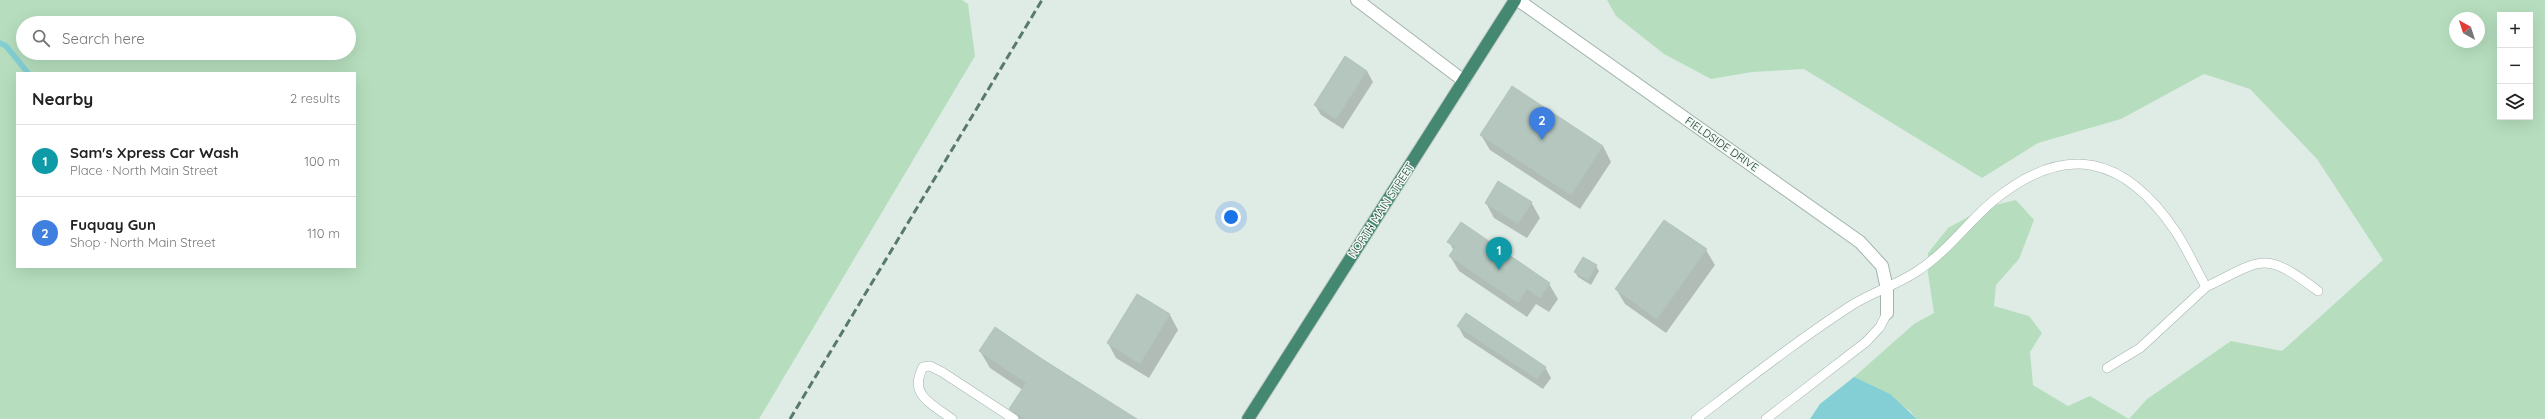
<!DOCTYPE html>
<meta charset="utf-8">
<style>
body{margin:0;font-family:Quicksand,sans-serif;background:#f6f6f6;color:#222}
.controls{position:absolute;right:12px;top:12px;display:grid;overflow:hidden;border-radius:0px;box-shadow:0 4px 16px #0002}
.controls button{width:36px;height:36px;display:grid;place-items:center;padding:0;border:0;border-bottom:1px solid #e0e0e0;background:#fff;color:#222;font:20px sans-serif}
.compass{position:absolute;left:2449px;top:12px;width:36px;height:36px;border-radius:50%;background:#fff;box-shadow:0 4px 16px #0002;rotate:321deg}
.you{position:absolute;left:1231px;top:217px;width:14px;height:14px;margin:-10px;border:3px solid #fff;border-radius:50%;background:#1a73e8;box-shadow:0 0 0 6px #1a73e833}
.badge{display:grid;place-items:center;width:26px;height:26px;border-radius:50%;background:#db2777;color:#fff;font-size:13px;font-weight:700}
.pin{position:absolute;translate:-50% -33px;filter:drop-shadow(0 1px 2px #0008)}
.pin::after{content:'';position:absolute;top:21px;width:14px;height:12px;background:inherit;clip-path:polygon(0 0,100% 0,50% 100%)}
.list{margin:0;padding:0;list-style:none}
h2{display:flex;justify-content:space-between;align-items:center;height:52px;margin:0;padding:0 16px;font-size:17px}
h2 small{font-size:13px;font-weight:400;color:#767676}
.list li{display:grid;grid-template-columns:26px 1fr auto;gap:12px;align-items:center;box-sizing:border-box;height:72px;padding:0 16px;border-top:1px solid #e0e0e0}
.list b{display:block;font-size:15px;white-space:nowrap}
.list p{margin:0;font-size:13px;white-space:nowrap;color:#767676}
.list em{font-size:13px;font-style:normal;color:#767676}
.icon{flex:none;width:22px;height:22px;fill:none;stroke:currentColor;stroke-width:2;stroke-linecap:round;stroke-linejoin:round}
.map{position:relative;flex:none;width:2545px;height:419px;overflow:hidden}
.search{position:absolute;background:#fff;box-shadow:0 4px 16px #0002;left:16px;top:16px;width:340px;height:44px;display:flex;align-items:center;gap:10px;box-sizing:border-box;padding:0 14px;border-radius:22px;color:#767676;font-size:15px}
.panel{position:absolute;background:#fff;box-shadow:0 4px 16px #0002;left:16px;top:72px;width:340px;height:196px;border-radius:0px}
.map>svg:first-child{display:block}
</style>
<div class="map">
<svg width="2545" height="419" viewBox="0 0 2545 419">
<rect width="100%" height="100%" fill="#dfece5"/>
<path fill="#b6debe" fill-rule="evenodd" d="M 0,0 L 962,0 L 968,4 L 975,56 L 759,419 L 0,419 ZM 23,23 L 349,23 L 349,53 L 23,53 ZM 17,73 L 355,73 L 355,267 L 17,267 Z
M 1607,0 L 2545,0 L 2545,419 L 2129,419 L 2147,399 L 2231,341 L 2282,351 L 2383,260 L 2317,159 L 2250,89 L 2204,74 L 2121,119 L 2038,143 L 1982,178 L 1804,69 L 1752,72 L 1711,79 L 1664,54 L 1616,16 ZM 2500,15 L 2530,15 L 2530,117 L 2500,117 ZM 2455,18 L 2479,18 L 2479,42 L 2455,42 Z
M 2016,200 L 2034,220 L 2019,259 L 1996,285 L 1994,306 L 2029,316 L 2042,333 L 2030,352 L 2033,385 L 2068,406 L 2090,396 L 2129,419 L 1917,419 L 1910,411 L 1854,377 L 1914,324 L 1934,313 L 1928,273 L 1928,253 L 1948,228 L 1986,207 Z"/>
<path fill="#83cfd5" d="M 1854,377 L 1890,394 L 1917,419 L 1810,419 L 1820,404 Z"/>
<path fill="#0003" d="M 1367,71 L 1373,82 L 1343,129 L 1321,115 L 1315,105 Z
M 1481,135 L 1603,146 L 1611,162 L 1580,209 L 1490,150 Z
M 1531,202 L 1540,218 L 1527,238 L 1494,218 L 1486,203 Z
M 1449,242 L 1549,284 L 1558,299 L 1549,312 L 1536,304 L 1527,317 L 1459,271 L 1450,256 L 1454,251 Z
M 1706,250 L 1715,265 L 1666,333 L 1625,304 L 1616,289 Z
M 1596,266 L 1599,271 L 1591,285 L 1578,277 L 1575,272 Z
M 1170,315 L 1178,330 L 1149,378 L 1116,358 L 1108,343 Z
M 1458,326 L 1545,367 L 1551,378 L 1543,389 L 1464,337 Z
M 996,329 L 1134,418 L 1135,419 L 1016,419 L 1011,409 L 1023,390 L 990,368 L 980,351 Z"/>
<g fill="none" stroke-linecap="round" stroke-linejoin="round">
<path stroke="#83cfd5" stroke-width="5.5" d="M 0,43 L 6,46 L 28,73"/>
</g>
<path fill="#b4c6be" stroke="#b1c5bb" d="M 1345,56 L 1367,71 L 1336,119 L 1314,105 Z
M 1512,86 L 1603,146 L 1571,195 L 1480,135 Z
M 1498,181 L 1532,202 L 1518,224 L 1485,203 Z
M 1664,220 L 1707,249 L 1657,319 L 1615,289 Z
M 1461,222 L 1550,283 L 1540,298 L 1527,289 L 1518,303 L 1449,256 L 1455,247 L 1447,242 Z
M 1583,257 L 1597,265 L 1588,280 L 1574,272 Z
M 1137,294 L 1170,314 L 1140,364 L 1107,343 Z
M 1466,313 L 1546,367 L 1537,379 L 1457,326 Z
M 995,327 L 1042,359 L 1137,419 L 1025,419 L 1018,415 L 1009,409 L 1026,383 L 979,351 Z"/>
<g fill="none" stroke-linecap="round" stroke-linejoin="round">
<defs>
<path id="service" d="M 2206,287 C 2263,259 2264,250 2318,291
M 952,419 C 932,404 908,395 923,367 L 930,366 L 942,372 L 1014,419
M 1696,419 C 1747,380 1798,340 1852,305 C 1873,292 1896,285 1916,272 C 1946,253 1966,224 1993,201 C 2066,141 2125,156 2176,232 C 2187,249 2196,269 2206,287 L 2140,348 L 2107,368
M 1766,419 L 1866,342 L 1880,327 L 1887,313"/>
<path id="minor" d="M 1357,0 L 1464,81
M 1518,0 L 1860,242 L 1882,266 L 1887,289 L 1887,313"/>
<path id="trunk" d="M 1248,419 L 1515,0"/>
</defs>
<use href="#service" stroke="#a2b4ac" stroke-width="10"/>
<use href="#minor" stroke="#a2b4ac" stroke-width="14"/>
<use href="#trunk" stroke="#c0c9c6" stroke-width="14"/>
<use href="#service" stroke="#fff" stroke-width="9"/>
<use href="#minor" stroke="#fff" stroke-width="12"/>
<use href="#trunk" stroke="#458872" stroke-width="12"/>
<path stroke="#59796e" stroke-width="3" stroke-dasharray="8 4" stroke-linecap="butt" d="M 790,419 L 1042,0"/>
</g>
<g text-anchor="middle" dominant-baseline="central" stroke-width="3" stroke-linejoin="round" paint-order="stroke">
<g font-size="11" fill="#1f3d32" stroke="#f0f8f3">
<text transform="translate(1722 144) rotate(35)">FIELDSIDE DRIVE</text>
<text transform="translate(1381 210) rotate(-57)">NORTH MAIN STREET</text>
</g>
</g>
</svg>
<div class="controls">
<button>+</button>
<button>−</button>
<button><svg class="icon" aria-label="layers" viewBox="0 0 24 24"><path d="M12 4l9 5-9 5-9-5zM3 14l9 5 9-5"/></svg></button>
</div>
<svg class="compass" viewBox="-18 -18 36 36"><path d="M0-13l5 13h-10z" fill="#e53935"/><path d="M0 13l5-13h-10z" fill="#767676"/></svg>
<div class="you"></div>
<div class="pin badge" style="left:1499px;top:270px;background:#0f9aa8">1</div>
<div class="pin badge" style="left:1542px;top:140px;background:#3f7fe0">2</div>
<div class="search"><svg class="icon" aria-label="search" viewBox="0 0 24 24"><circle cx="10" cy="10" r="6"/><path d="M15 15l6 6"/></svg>Search here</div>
<section class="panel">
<h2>Nearby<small>2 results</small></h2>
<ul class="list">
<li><span class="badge" style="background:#0f9aa8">1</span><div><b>Sam's Xpress Car Wash</b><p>Place · North Main Street</p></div><em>100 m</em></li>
<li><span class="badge" style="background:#3f7fe0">2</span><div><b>Fuquay Gun</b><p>Shop · North Main Street</p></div><em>110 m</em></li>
</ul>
</section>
</div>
